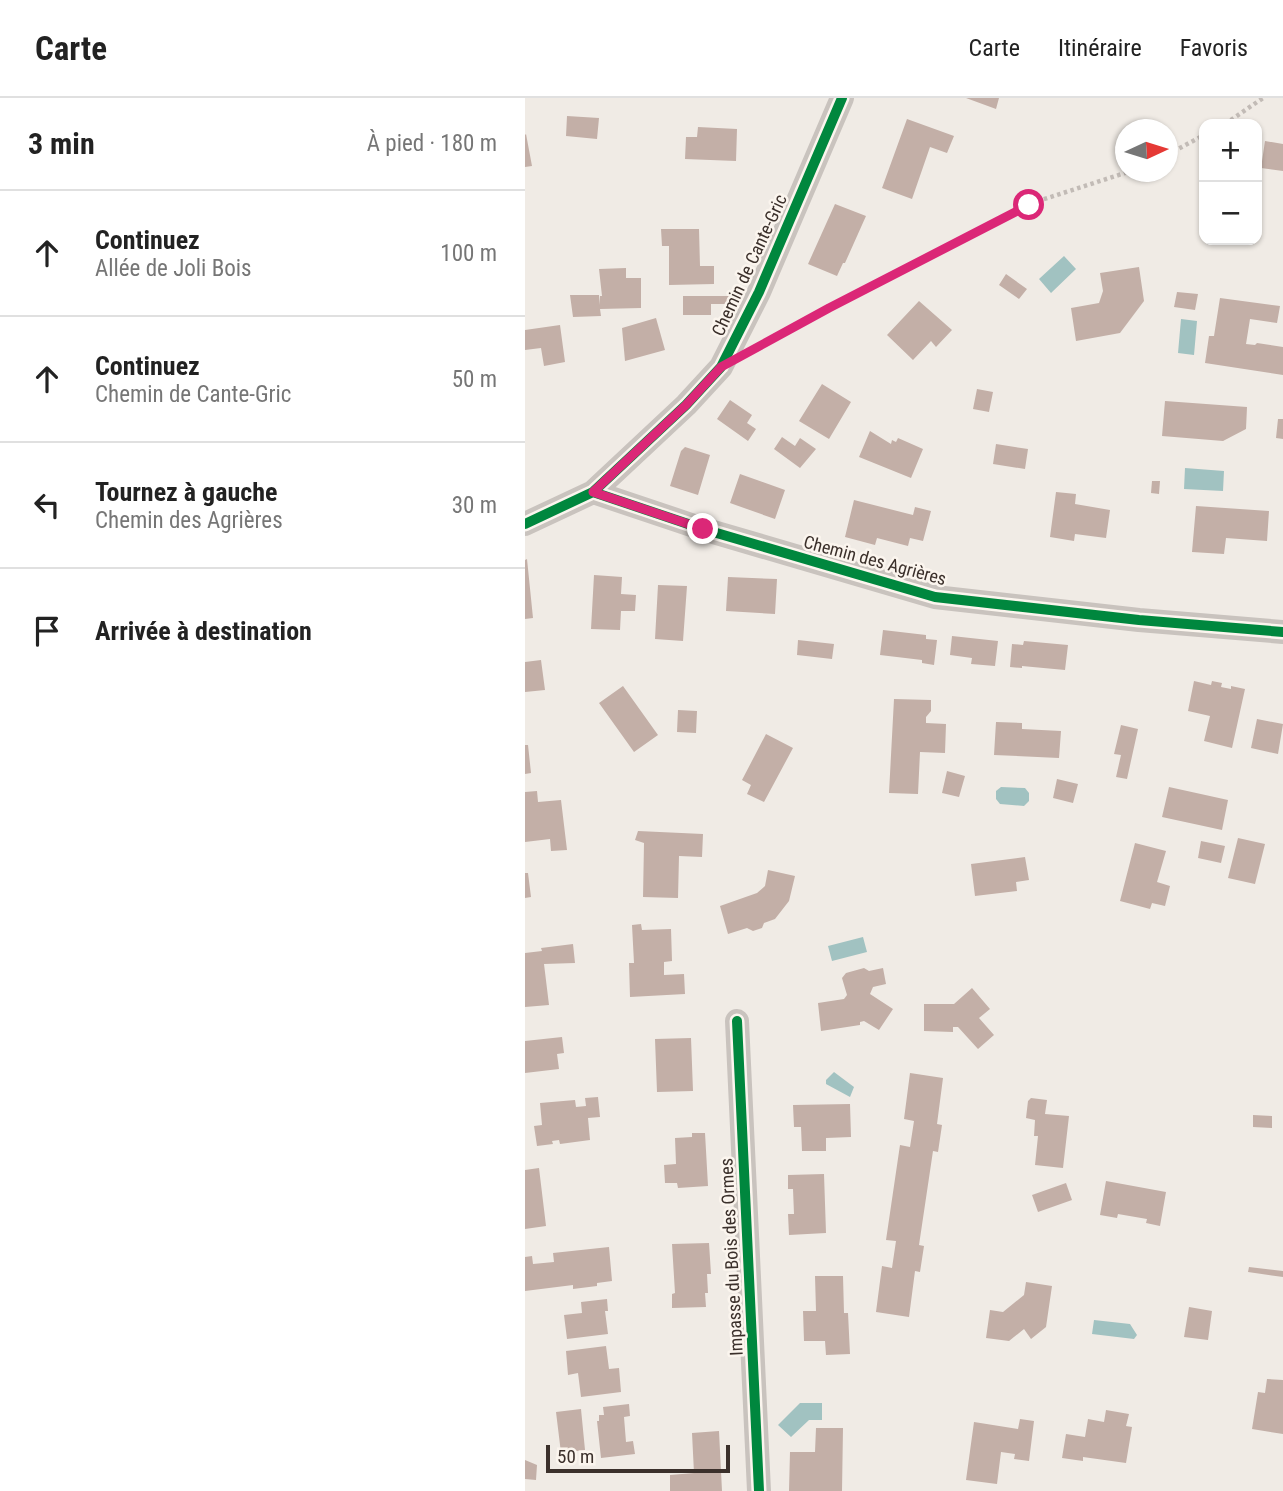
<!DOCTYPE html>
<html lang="fr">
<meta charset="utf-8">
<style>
body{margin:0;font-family:"Roboto Condensed",sans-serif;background:#f6f6f6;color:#222}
.controls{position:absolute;right:21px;top:21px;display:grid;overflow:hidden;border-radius:14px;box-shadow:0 2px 5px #0004}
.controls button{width:63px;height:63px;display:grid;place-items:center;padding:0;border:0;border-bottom:2px solid #e0e0e0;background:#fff;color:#222;font:35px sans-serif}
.compass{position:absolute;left:590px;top:21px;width:63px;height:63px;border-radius:50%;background:#fff;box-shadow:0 2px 5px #0004;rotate:86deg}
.scale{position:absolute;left:21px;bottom:18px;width:184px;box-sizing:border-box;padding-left:7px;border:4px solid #3b302b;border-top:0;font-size:19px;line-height:24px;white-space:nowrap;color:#3b302b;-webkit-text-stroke:5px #fbf5ee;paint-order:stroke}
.stop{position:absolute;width:21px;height:21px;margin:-16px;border:5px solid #db2777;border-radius:50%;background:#fff}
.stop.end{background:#db2777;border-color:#fff;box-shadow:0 2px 7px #0008}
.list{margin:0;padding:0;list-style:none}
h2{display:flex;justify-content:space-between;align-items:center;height:91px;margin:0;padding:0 28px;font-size:30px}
h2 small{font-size:23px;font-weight:400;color:#767676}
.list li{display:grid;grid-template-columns:46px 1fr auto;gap:21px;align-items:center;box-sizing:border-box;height:126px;padding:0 28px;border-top:2px solid #e0e0e0}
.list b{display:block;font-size:26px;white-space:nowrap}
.list p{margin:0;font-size:23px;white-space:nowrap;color:#767676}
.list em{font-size:23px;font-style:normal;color:#767676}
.icon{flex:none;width:38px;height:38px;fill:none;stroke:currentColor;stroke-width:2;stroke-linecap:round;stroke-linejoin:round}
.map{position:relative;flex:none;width:758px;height:1393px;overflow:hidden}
header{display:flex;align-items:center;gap:42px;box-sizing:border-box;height:98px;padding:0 35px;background:#fff;border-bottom:2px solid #e0e0e0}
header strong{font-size:33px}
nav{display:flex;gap:38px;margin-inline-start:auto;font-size:24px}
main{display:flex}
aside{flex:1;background:#fff}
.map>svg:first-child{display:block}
</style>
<header>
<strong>Carte</strong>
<nav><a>Carte</a><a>Itinéraire</a><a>Favoris</a></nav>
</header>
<main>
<aside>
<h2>3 min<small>À pied · 180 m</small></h2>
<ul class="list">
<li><svg class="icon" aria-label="ahead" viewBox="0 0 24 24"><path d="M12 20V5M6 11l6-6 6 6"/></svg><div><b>Continuez</b><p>Allée de Joli Bois</p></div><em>100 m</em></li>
<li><svg class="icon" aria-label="ahead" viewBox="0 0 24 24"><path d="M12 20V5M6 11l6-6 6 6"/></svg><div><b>Continuez</b><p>Chemin de Cante-Gric</p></div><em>50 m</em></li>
<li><svg class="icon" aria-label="left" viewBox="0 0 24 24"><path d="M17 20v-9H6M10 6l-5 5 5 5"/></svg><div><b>Tournez à gauche</b><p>Chemin des Agrières</p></div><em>30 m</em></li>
<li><svg class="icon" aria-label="arrive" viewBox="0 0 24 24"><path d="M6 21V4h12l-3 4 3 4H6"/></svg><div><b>Arrivée à destination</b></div></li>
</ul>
</aside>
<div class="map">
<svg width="758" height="1393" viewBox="0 0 758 1393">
<rect width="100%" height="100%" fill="#f0ebe5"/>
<path fill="#a1c2c1" d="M 539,158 L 551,171 L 526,195 L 514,181 Z
M 656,221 L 672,223 L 669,257 L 653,255 Z
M 660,370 L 699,373 L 698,393 L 659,391 Z
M 476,689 L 500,690 L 504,695 L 504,703 L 499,708 L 475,706 L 471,701 L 471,693 Z
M 338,839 L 342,854 L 307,863 L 303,848 Z
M 309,974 L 329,989 L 325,999 L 301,986 L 301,982 Z
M 569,1222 L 605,1226 L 612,1237 L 609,1241 L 567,1236 Z
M 275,1305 L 297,1305 L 297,1322 L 284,1322 L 266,1339 L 253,1327 Z"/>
<path fill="#c3afa7" d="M 441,0 L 474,0 L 471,11 Z
M 42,18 L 74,20 L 72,41 L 41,38 Z
M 382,21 L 429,38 L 422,55 L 405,49 L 387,101 L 357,90 Z
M 173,29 L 212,31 L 211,63 L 160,61 L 161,39 L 172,39 Z
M 1,36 L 7,68 L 0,69 L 0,37 Z
M 740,43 L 758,46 L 758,73 L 736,70 Z
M 310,106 L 341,118 L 320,165 L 318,165 L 312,178 L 283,166 Z
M 136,131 L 174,131 L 175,168 L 189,168 L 189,186 L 144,187 L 144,148 L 137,148 Z
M 614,169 L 619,203 L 595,235 L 551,243 L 546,210 L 574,205 L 578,193 L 575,175 Z
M 101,170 L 101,180 L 116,180 L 116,210 L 75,211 L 76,218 L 48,219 L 45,197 L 74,197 L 75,207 L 75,198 L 77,198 L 74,171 Z
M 481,176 L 502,191 L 494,201 L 474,187 Z
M 652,194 L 673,196 L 670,212 L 649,209 Z
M 158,198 L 207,198 L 203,206 L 186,206 L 186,217 L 158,217 Z
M 695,200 L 755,208 L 752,225 L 725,221 L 721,246 L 730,247 L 732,245 L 758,249 L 758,277 L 680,265 L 684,238 L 689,238 Z
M 394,203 L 427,232 L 411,249 L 406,243 L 388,262 L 362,237 Z
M 131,220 L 140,252 L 100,263 L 97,230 Z
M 35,227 L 40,264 L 19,268 L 16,250 L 0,252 L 0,232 Z
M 297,286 L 326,304 L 304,341 L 274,323 Z
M 452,291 L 468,294 L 464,314 L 448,311 Z
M 205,302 L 227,317 L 222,325 L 231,331 L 223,343 L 192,321 Z
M 640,303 L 722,309 L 721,331 L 698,343 L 637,338 Z
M 753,321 L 758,321 L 758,341 L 751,340 Z
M 345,333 L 366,346 L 367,342 L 371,344 L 373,340 L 398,351 L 386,380 L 334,359 Z
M 257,339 L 270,348 L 275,340 L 291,351 L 275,370 L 249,351 Z
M 471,346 L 503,351 L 500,371 L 468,366 Z
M 160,349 L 185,357 L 173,397 L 145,388 L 156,353 Z
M 215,376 L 260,392 L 250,421 L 205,405 Z
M 627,383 L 635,383 L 634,396 L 626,395 Z
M 531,394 L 551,396 L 550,406 L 585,412 L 581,440 L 550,436 L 549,443 L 525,439 Z
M 329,402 L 388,417 L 390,409 L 406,413 L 398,443 L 385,440 L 383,448 L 352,440 L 350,447 L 320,439 Z
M 671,408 L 744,413 L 742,443 L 701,440 L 699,456 L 667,454 Z
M 2,461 L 8,520 L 0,521 L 0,462 Z
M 69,477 L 97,479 L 96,496 L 111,497 L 110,513 L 96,513 L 95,532 L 66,531 Z
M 203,479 L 252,481 L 250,516 L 201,513 Z
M 133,487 L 162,488 L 158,543 L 130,541 Z
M 358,532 L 401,537 L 401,541 L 412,542 L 409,567 L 397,565 L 397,562 L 355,557 Z
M 427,538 L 473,543 L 470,568 L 446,566 L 447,560 L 425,557 Z
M 273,542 L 309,546 L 307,561 L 272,557 Z
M 499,543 L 543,547 L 540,572 L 497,568 L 497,570 L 485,569 L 487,546 L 498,547 Z
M 16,562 L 20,592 L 0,594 L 0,564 Z
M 669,583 L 686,587 L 687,583 L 697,585 L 696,589 L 706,591 L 706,588 L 720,591 L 707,650 L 679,643 L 685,618 L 663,613 Z
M 98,588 L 133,637 L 109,654 L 74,605 Z
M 369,601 L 406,602 L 406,613 L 401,619 L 401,625 L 421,626 L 420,655 L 395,654 L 393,696 L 364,695 Z
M 153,612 L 172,613 L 171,635 L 152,634 Z
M 732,621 L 758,626 L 753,656 L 726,650 Z
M 471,624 L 497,625 L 497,631 L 536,633 L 534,660 L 469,657 Z
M 596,627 L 613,631 L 602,681 L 591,679 L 596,657 L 589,656 Z
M 241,636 L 268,650 L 239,704 L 222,696 L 226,687 L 217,682 Z
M 0,647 L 3,647 L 6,675 L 0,676 Z
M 422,673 L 440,678 L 434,699 L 417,695 Z
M 532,681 L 553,686 L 548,705 L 528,700 Z
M 644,689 L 703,702 L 697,732 L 637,719 Z
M 12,693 L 13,704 L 36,702 L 42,752 L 26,753 L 25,741 L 0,744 L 0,694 Z
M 113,733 L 178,736 L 177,759 L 154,758 L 153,800 L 118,799 L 119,745 L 110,742 Z
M 713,740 L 740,746 L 730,786 L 703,780 Z
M 676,743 L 700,748 L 696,765 L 673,760 Z
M 610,745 L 641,753 L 632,784 L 645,788 L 640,808 L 627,805 L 625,811 L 595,803 Z
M 500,759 L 504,782 L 491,784 L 492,793 L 450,798 L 446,766 Z
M 243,772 L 270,778 L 264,803 L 250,821 L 239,825 L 237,830 L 228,833 L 222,830 L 203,836 L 195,808 L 232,795 L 240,788 Z
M 0,775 L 3,775 L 6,799 L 0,800 Z
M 116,826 L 117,832 L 146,831 L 147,863 L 139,864 L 139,877 L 159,876 L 160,896 L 105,899 L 104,865 L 109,865 L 107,827 Z
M 48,846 L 50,865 L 19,866 L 24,907 L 0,909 L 0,855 L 17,853 L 16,850 Z
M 339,870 L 344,873 L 358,870 L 361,886 L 348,889 L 345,896 L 368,911 L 354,932 L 339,923 L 335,924 L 335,927 L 296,933 L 293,905 L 319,901 L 322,897 L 317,880 L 321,875 Z
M 447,890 L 465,911 L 454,920 L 469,937 L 453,951 L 433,929 L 428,929 L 428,934 L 399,933 L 399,906 L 429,906 Z
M 37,939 L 39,955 L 32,956 L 34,971 L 0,975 L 0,943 Z
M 166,940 L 168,993 L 132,994 L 130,941 Z
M 385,975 L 418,980 L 412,1026 L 417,1027 L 413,1054 L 408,1053 L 394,1147 L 399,1148 L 395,1174 L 390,1173 L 384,1219 L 351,1214 L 357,1168 L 367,1170 L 371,1143 L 361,1142 L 375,1047 L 385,1049 L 389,1023 L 379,1021 Z
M 73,999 L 75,1019 L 63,1020 L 65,1042 L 35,1046 L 34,1042 L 27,1043 L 28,1046 L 12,1048 L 9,1028 L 17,1027 L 15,1005 L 50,1002 L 51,1009 L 61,1008 L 60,1000 Z
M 506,1000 L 522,1002 L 520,1016 L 544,1018 L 538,1070 L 510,1067 L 513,1038 L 509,1038 L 510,1022 L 501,1020 L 503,1003 Z
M 325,1006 L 326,1039 L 301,1040 L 301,1053 L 277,1053 L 276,1029 L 269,1029 L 268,1007 Z
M 728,1017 L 747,1018 L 747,1030 L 728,1029 Z
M 167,1035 L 180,1035 L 183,1088 L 153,1090 L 152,1085 L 140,1085 L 139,1067 L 151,1066 L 150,1040 L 167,1039 Z
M 14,1070 L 21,1128 L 0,1131 L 0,1072 Z
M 299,1076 L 301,1135 L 264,1137 L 263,1116 L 269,1116 L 268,1091 L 263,1091 L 263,1077 Z
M 581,1083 L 641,1094 L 635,1128 L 621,1125 L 622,1121 L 593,1116 L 592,1120 L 575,1117 Z
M 541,1085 L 547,1102 L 513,1114 L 507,1097 Z
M 184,1145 L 186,1176 L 182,1176 L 183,1195 L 180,1195 L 181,1209 L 147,1210 L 147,1196 L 150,1195 L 147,1146 Z
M 84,1149 L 87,1183 L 72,1185 L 72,1188 L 48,1191 L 48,1187 L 0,1193 L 0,1159 L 7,1158 L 8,1166 L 29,1164 L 28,1155 Z
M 724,1169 L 758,1173 L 758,1179 L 723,1174 Z
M 290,1178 L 318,1178 L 319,1215 L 323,1215 L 325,1256 L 301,1257 L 300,1243 L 279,1243 L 278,1213 L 291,1213 Z
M 501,1184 L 527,1188 L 521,1229 L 506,1241 L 499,1231 L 484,1243 L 461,1240 L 465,1212 L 478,1214 L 499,1197 Z
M 82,1201 L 83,1213 L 80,1213 L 83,1236 L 42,1241 L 39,1217 L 57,1215 L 56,1204 Z
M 664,1209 L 687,1213 L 683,1242 L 659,1239 Z
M 81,1248 L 84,1271 L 94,1270 L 96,1294 L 56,1299 L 53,1275 L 43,1277 L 41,1253 Z
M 742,1281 L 758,1282 L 758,1336 L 727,1331 L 733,1294 L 740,1295 Z
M 104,1306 L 105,1318 L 99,1319 L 101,1344 L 108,1343 L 110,1356 L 76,1360 L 72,1323 L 74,1323 L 74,1317 L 79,1317 L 78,1309 Z
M 56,1311 L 60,1352 L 36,1355 L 31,1314 Z
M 581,1312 L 604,1316 L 601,1328 L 607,1329 L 601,1365 L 558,1359 L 558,1363 L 537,1360 L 541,1336 L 560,1339 L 563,1321 L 579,1324 Z
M 495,1321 L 509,1323 L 504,1363 L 489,1361 L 490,1356 L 476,1354 L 472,1386 L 441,1382 L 449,1324 L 493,1331 Z
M 291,1330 L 318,1330 L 317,1393 L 264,1393 L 265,1354 L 290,1354 Z
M 194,1333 L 197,1393 L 145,1393 L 145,1377 L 169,1375 L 167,1335 Z
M 0,1362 L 12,1367 L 11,1382 L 0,1381 Z"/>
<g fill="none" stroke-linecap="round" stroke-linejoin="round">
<path stroke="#c2bbb6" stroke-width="4.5" stroke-dasharray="3.5 3.5" stroke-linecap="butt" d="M 700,26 L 738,0
M 642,57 L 679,37
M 233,249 L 504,106 L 603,74"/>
<path stroke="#c9c3be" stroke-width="24" d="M 68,394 L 178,431 L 410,499 L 614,522 L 758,534
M 0,426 L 68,394 L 161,307 L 196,269 L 234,194 L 317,0
M 212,923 L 234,1393"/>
<defs>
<path id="cycleway" d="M 68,394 L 178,431 L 410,499 L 614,522 L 758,534
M 0,426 L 68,394 L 161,307 L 196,269 L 234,194 L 317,0
M 212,923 L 234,1393"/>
</defs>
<use href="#cycleway" stroke="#fbf5ee" stroke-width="15"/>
<use href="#cycleway" stroke="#00873e" stroke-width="10"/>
</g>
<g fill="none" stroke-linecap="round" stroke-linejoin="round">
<path stroke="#db2777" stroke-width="9" d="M 178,431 L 68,394 L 161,307 L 196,269 L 304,210 L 504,107"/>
</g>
<g text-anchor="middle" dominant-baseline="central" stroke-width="5" stroke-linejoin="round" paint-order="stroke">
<g font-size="18" fill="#3b302b" stroke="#fbf5ee">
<text transform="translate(224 167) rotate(-65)">Chemin de Cante-Gric</text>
<text transform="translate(350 462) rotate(15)">Chemin des Agrières</text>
<text transform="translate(206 1159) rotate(-93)">Impasse du Bois des Ormes</text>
</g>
</g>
</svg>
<div class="controls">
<button>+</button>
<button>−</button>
</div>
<svg class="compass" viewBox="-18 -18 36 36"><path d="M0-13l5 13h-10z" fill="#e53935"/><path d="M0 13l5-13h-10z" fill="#767676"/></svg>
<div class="scale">50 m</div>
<div class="stop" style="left:504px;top:107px"></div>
<div class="stop end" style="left:178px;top:431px"></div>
</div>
</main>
